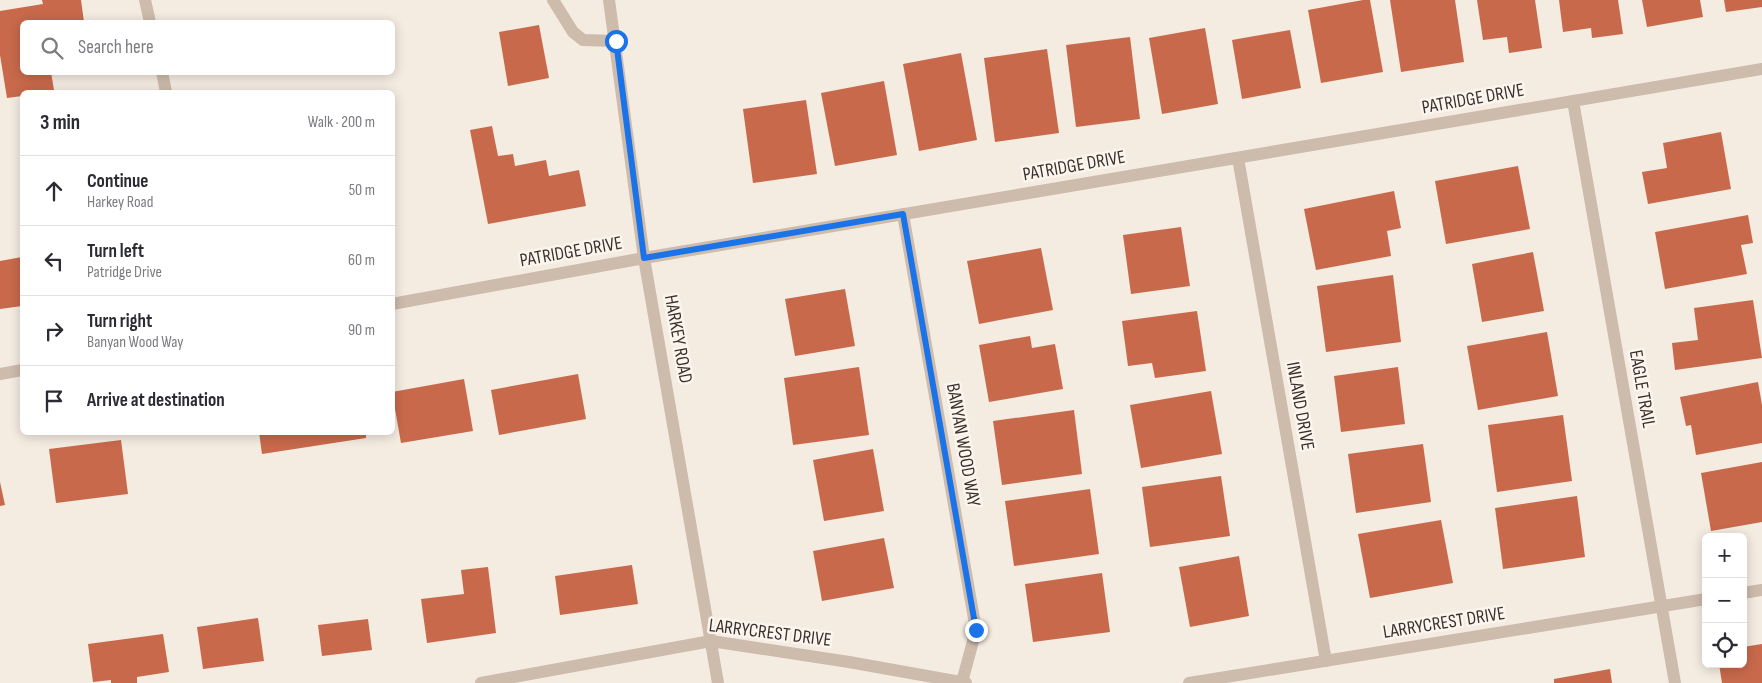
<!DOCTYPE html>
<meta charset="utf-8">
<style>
body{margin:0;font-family:"Sofia Sans Condensed",sans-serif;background:#f7f7f7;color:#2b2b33}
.controls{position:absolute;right:15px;bottom:15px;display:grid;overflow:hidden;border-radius:8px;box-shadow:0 2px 12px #0003}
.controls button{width:45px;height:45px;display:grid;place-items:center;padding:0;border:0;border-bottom:1px solid #e1e1e2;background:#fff;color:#2b2b33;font:25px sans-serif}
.stop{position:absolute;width:15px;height:15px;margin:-11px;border:4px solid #1a73e8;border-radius:50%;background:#fff}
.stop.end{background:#1a73e8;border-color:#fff;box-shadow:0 1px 5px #0008}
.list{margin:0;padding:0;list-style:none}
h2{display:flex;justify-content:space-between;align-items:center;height:65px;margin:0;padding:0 20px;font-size:21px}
h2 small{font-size:16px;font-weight:400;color:#7c7c81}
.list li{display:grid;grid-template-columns:32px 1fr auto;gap:15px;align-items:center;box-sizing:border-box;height:70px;padding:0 20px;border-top:1px solid #e1e1e2}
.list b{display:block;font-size:19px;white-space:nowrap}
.list p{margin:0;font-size:16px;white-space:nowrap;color:#7c7c81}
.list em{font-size:16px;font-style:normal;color:#7c7c81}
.icon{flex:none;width:28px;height:28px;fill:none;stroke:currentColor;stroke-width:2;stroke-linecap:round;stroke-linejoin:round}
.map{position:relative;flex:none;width:1762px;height:683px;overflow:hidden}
.search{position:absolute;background:#fff;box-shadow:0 2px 12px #0003;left:20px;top:20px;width:375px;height:55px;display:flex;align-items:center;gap:12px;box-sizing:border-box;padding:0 18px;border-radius:8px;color:#7c7c81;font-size:19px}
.panel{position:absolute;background:#fff;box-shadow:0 2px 12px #0003;left:20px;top:90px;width:375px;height:345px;border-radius:8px}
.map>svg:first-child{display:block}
</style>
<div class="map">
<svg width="1762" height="683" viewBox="0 0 1762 683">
<rect width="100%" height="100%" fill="#f4ebe1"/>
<path fill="#c8694b" d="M 42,0 L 81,0 L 84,22 L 22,22 L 22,72 L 51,72 L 54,90 L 41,92 L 22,92 L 22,96 L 7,98 L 0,55 L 0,11 L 43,4 Z
M 1363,0 L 1370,0 L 1383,72 L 1321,83 L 1308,10 Z
M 1390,0 L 1455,0 L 1464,62 L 1401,72 Z
M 1477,0 L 1535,0 L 1542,48 L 1509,53 L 1507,37 L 1483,40 Z
M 1559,0 L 1618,0 L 1623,34 L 1592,38 L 1591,28 L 1563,32 Z
M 1642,0 L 1700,0 L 1703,17 L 1647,27 Z
M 1724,0 L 1762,0 L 1762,7 L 1726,12 Z
M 539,25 L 549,78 L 508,86 L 499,32 Z
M 1205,28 L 1218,104 L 1162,114 L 1149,38 Z
M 1290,30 L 1301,88 L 1242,99 L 1232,40 Z
M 1130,37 L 1140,119 L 1076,127 L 1066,45 Z
M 1047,49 L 1059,133 L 995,142 L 984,58 Z
M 961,53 L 977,140 L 919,151 L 903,64 Z
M 884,81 L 897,155 L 835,166 L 821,93 Z
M 806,100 L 817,174 L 753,183 L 743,109 Z
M 492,126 L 498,156 L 513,154 L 515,166 L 546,160 L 549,176 L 579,170 L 586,206 L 488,224 L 470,130 Z
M 1721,132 L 1731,189 L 1648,204 L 1642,172 L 1667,168 L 1663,143 Z
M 1518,166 L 1530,229 L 1446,244 L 1435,181 Z
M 1394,191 L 1401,228 L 1387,231 L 1391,256 L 1316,270 L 1304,209 Z
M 1748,215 L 1753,243 L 1741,245 L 1747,274 L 1665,289 L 1655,232 Z
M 1181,227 L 1190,286 L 1131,294 L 1123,235 Z
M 1041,248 L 1053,310 L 979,324 L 967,261 Z
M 1533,252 L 1544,311 L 1482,322 L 1472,264 Z
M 22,257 L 22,306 L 0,309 L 0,261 Z
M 1393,275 L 1401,342 L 1326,352 L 1317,286 Z
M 845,289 L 855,346 L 795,356 L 785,299 Z
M 1753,300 L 1762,358 L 1675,370 L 1672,343 L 1698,340 L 1694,308 Z
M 1197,311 L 1206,371 L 1155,378 L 1152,363 L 1128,366 L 1122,321 Z
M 1547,332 L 1558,396 L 1478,410 L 1467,346 Z
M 1030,336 L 1032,348 L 1055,344 L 1063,389 L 989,402 L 979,345 Z
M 859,367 L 869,435 L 793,445 L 784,378 Z
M 1398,367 L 1405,424 L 1341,432 L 1334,376 Z
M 578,374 L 586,419 L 499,435 L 491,390 Z
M 464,379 L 473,431 L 401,443 L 392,392 Z
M 1758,382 L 1762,405 L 1762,443 L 1696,455 L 1691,425 L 1686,426 L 1680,397 Z
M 1211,391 L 1222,454 L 1141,468 L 1130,405 Z
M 1074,410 L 1082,474 L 1002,485 L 993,421 Z
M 1563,415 L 1572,481 L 1497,492 L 1488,425 Z
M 259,432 L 366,432 L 366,438 L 262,454 Z
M 121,440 L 128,494 L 56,503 L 49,449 Z
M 1423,444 L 1431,502 L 1356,513 L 1348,454 Z
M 873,449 L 884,511 L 824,521 L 813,460 Z
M 1762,462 L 1762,522 L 1711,531 L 1701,473 Z
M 1221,476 L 1230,536 L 1150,547 L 1142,487 Z
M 0,482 L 5,505 L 0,506 Z
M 1090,489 L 1099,554 L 1014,566 L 1005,501 Z
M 1577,496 L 1585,557 L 1503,569 L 1495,508 Z
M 1441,520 L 1453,583 L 1370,598 L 1358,534 Z
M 884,538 L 894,588 L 822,601 L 813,551 Z
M 1239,556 L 1249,616 L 1190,627 L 1179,567 Z
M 632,565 L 638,604 L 560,615 L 555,576 Z
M 488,567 L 496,633 L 427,643 L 421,599 L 464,594 L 461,570 Z
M 1102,573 L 1110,632 L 1033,642 L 1025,584 Z
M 258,618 L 264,661 L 203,669 L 197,627 Z
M 368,619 L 372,650 L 322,656 L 318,625 Z
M 163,634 L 169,672 L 137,677 L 137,683 L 111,683 L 111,680 L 93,682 L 88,644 Z
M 1762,644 L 1762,683 L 1722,683 L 1719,664 L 1743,664 L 1743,647 Z
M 1610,669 L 1612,683 L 1554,683 L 1554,679 Z"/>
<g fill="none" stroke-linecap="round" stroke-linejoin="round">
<path stroke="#cdbbac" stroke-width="12" d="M 145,0 L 150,22
M 553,0 L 573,32 L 583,40 L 616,41
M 609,0 L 644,258 L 718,683
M 162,72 L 166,92
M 1573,101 L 1675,683
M 1238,158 L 1326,661
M 903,214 L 976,630 L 962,682
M 392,304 L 644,258 L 1762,69
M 0,374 L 22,370
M 1743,593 L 1762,590
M 481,683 L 711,641 L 849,662 L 966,683
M 1189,683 L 1706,599"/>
</g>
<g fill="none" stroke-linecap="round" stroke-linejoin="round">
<path stroke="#1a73e8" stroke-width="6" d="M 616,41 L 644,258 L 903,214 L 976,630"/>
</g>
<g text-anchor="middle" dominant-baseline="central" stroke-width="5" stroke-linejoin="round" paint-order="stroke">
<g font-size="19" fill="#3b302b" stroke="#fbf5ee">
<text transform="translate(1473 99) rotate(-10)">PATRIDGE DRIVE</text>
<text transform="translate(1074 166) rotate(-10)">PATRIDGE DRIVE</text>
<text transform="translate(571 252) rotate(-10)">PATRIDGE DRIVE</text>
<text transform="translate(678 339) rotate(80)">HARKEY ROAD</text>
<text transform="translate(1642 389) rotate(80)">EAGLE TRAIL</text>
<text transform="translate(1300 406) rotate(80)">INLAND DRIVE</text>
<text transform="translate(963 445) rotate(80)">BANYAN WOOD WAY</text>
<text transform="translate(1444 623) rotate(-9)">LARRYCREST DRIVE</text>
<text transform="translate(770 633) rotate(7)">LARRYCREST DRIVE</text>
</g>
</g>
</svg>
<div class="controls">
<button>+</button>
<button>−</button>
<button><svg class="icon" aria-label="locate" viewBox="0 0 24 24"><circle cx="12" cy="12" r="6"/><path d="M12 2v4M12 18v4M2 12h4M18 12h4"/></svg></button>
</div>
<div class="stop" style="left:616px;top:41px"></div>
<div class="stop end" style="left:976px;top:630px"></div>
<div class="search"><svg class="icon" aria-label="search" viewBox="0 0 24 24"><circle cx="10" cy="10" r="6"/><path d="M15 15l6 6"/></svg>Search here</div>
<section class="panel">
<h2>3 min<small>Walk · 200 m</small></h2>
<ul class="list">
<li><svg class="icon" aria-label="ahead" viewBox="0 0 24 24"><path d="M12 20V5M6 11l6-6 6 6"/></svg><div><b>Continue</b><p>Harkey Road</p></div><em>50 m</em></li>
<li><svg class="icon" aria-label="left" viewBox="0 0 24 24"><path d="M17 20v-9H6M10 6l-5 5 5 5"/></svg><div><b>Turn left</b><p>Patridge Drive</p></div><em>60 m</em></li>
<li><svg class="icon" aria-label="right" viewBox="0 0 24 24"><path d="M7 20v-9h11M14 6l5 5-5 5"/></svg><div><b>Turn right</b><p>Banyan Wood Way</p></div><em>90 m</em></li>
<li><svg class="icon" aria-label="arrive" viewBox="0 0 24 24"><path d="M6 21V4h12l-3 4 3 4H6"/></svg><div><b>Arrive at destination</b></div></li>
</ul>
</section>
</div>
